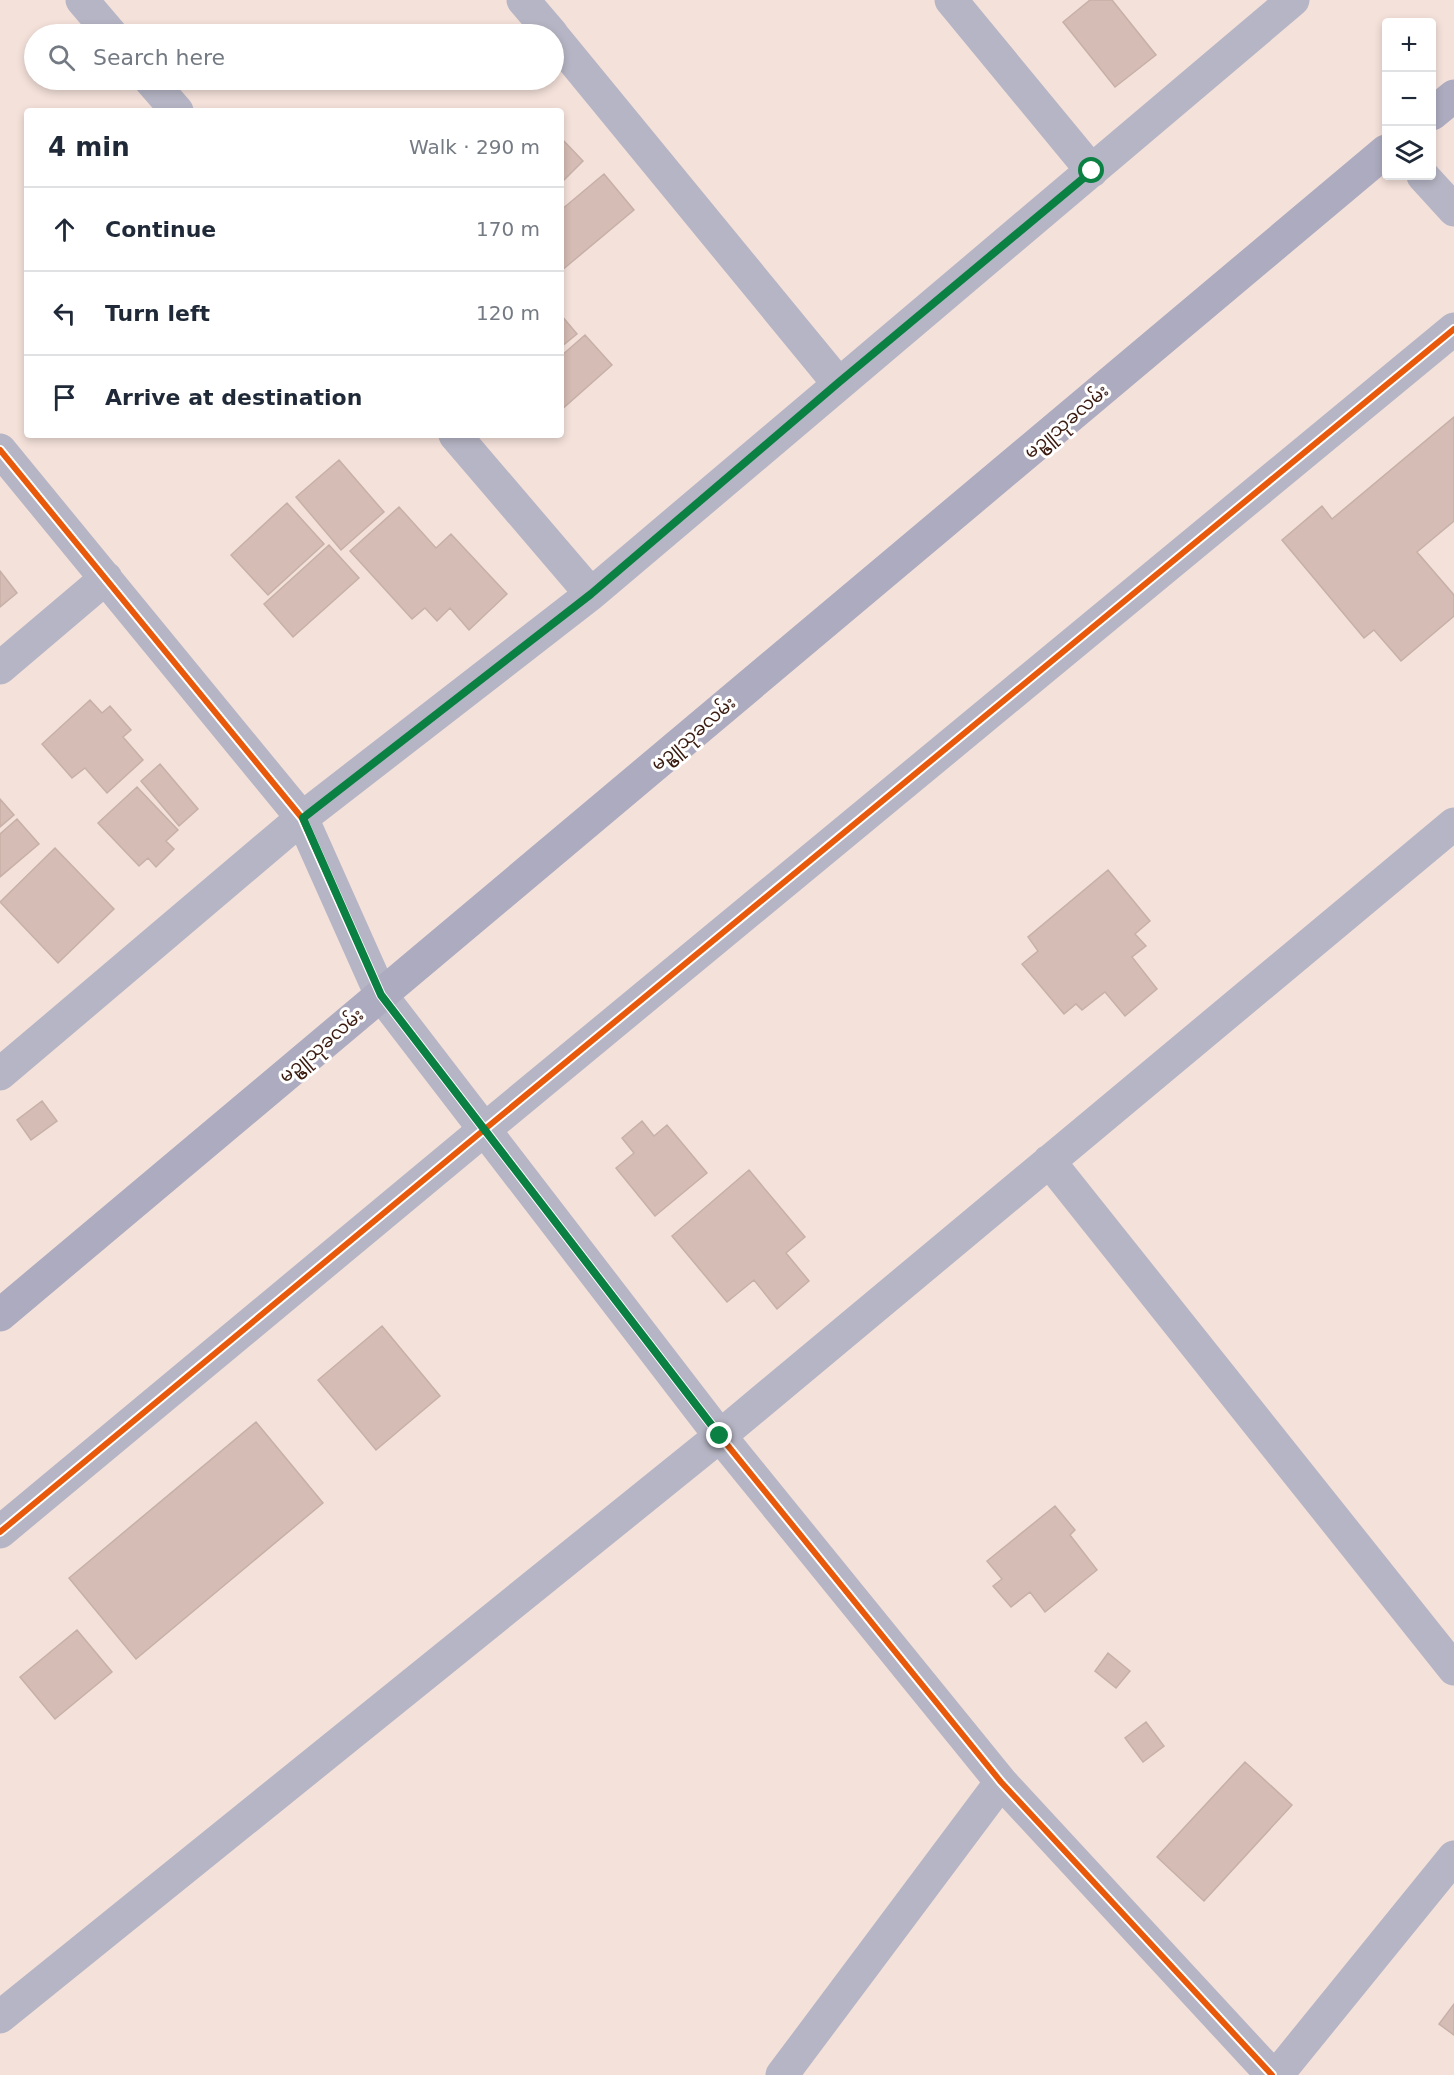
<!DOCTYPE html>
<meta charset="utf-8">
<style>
body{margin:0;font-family:"DejaVu Sans","Noto Sans Myanmar",sans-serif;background:#f2f2f3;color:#1f2937}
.controls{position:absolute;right:18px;top:18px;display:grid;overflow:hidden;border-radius:6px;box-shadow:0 3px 9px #0003}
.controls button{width:54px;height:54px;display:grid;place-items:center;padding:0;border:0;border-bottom:2px solid #e0e1e3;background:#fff;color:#1f2937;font:30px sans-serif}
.stop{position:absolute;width:18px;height:18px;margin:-14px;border:4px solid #0b8043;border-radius:50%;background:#fff}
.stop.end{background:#0b8043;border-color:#fff;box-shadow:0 2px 6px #0008}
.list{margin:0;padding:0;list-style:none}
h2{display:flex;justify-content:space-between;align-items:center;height:78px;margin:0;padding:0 24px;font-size:26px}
h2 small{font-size:20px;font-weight:400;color:#747a83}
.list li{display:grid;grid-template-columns:39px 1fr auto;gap:18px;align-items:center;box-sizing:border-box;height:84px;padding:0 24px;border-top:2px solid #e0e1e3}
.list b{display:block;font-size:22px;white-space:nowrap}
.list em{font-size:20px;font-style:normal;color:#747a83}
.icon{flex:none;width:33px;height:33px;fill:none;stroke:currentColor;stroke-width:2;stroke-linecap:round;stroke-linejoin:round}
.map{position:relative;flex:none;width:1454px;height:2075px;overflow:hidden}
.search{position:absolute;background:#fff;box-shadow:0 3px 9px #0003;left:24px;top:24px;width:540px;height:66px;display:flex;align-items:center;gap:15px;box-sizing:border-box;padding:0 21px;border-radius:33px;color:#747a83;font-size:22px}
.panel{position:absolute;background:#fff;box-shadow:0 3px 9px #0003;left:24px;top:108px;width:540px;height:330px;border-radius:6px}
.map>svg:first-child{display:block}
</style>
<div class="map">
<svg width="1454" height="2075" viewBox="0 0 1454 2075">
<rect width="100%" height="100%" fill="#f4e1da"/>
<path fill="#d5bcb4" stroke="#c7b0a7" stroke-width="1.5" d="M 1090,0 L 1112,0 L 1156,55 L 1115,87 L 1063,22 Z
M 561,138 L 583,161 L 561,183 Z
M 604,174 L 634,210 L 561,271 L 561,210 Z
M 561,315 L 577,334 L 561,347 Z
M 585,335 L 612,365 L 561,410 L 561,356 Z
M 1454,417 L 1454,521 L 1417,552 L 1454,595 L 1454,616 L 1401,661 L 1374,630 L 1364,638 L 1282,540 L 1322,506 L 1332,519 Z
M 339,460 L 384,512 L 341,550 L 296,497 Z
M 287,503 L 324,544 L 268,595 L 231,555 Z
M 399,507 L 436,548 L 451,534 L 507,594 L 469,630 L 450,608 L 437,621 L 425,608 L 412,619 L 350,551 Z
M 329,545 L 359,578 L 293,637 L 264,604 Z
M 0,571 L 17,593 L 0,607 Z
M 90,700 L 102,713 L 110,706 L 131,730 L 123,737 L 143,760 L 107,793 L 85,768 L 72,778 L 42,744 Z
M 160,764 L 198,809 L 179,826 L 141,781 Z
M 137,787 L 178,830 L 166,841 L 174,849 L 156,867 L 148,858 L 139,866 L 98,823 Z
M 0,799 L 14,815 L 0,827 Z
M 17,819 L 39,844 L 0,877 L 0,834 Z
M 55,848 L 114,909 L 58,963 L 0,902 Z
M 1108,870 L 1150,921 L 1135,934 L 1146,946 L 1132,957 L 1157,989 L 1125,1016 L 1105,992 L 1082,1010 L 1076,1004 L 1064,1014 L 1022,964 L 1038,951 L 1028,937 Z
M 42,1101 L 57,1121 L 31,1140 L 17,1120 Z
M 642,1121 L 654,1136 L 667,1125 L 707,1173 L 655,1216 L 616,1168 L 634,1153 L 622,1138 Z
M 749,1170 L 805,1237 L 786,1253 L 809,1281 L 777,1309 L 754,1280 L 727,1302 L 672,1236 Z
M 382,1326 L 440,1396 L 376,1450 L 318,1380 Z
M 256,1422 L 323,1503 L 136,1659 L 69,1578 Z
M 1055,1506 L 1075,1530 L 1070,1535 L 1097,1570 L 1045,1612 L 1030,1592 L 1011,1607 L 993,1586 L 1002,1579 L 987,1561 Z
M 77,1630 L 112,1672 L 55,1719 L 20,1677 Z
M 1108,1653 L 1130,1671 L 1116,1688 L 1095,1671 Z
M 1146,1722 L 1164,1746 L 1143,1762 L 1125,1738 Z
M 1245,1762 L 1292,1805 L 1204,1901 L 1157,1857 Z
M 1454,2004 L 1454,2035 L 1439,2024 Z"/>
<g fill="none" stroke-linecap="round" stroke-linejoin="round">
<path stroke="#b6b5c5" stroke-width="33" d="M 82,0 L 111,34
M 523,0 L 552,34
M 951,0 L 1092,171
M 554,37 L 838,383
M 150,80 L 177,111
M 1423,176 L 1454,210
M 455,435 L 591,594
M 0,450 L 302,818 L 381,995 L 720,1436 L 1001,1782 L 1272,2075
M 0,668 L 106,578
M 0,1074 L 302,818 L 591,594 L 1293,0
M 1049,1161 L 1454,1669
M 0,1532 L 485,1129 L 1454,329
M 0,2017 L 720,1436 L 1454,824
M 782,2075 L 1001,1782
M 1277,2075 L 1454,1857"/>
<path stroke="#adabbf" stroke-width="33" d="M 1432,114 L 1454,96
M 0,1315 L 1386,151"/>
<defs>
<path id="cycleway" d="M 0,450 L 302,818 L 381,995 L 720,1436 L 1001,1782 L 1272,2075
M 0,1532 L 485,1129 L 1454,329"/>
</defs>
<use href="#cycleway" stroke="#fff" stroke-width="10"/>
<use href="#cycleway" stroke="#e8590c" stroke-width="6"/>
</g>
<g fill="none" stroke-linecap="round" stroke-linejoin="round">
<path stroke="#0b8043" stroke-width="8" d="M 720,1436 L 381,995 L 303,818 L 591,594 L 838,383 L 1092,171"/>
</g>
<g text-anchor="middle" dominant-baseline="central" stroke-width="6" stroke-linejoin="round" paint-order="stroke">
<g font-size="18" fill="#3b1b10" stroke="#fff">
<text transform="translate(1066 421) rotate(-40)">မဥ္ဇူသုခလမ်း</text>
<text transform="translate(693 733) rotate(-40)">မဥ္ဇူသုခလမ်း</text>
<text transform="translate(321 1045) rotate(-40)">မဥ္ဇူသုခလမ်း</text>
</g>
</g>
</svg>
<div class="controls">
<button>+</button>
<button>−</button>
<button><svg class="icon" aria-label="layers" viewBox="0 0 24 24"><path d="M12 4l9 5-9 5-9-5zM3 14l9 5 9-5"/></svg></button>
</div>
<div class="stop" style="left:1092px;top:171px"></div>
<div class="stop end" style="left:720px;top:1436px"></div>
<div class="search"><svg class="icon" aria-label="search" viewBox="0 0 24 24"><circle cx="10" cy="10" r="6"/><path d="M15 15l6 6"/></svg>Search here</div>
<section class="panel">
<h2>4 min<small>Walk · 290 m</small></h2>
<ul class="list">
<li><svg class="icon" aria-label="ahead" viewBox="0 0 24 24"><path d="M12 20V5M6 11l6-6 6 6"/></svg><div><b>Continue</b></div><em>170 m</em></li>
<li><svg class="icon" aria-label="left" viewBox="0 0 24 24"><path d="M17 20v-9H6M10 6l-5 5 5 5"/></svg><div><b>Turn left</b></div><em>120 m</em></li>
<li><svg class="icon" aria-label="arrive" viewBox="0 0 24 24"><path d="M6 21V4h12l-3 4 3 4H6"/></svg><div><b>Arrive at destination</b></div></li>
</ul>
</section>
</div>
